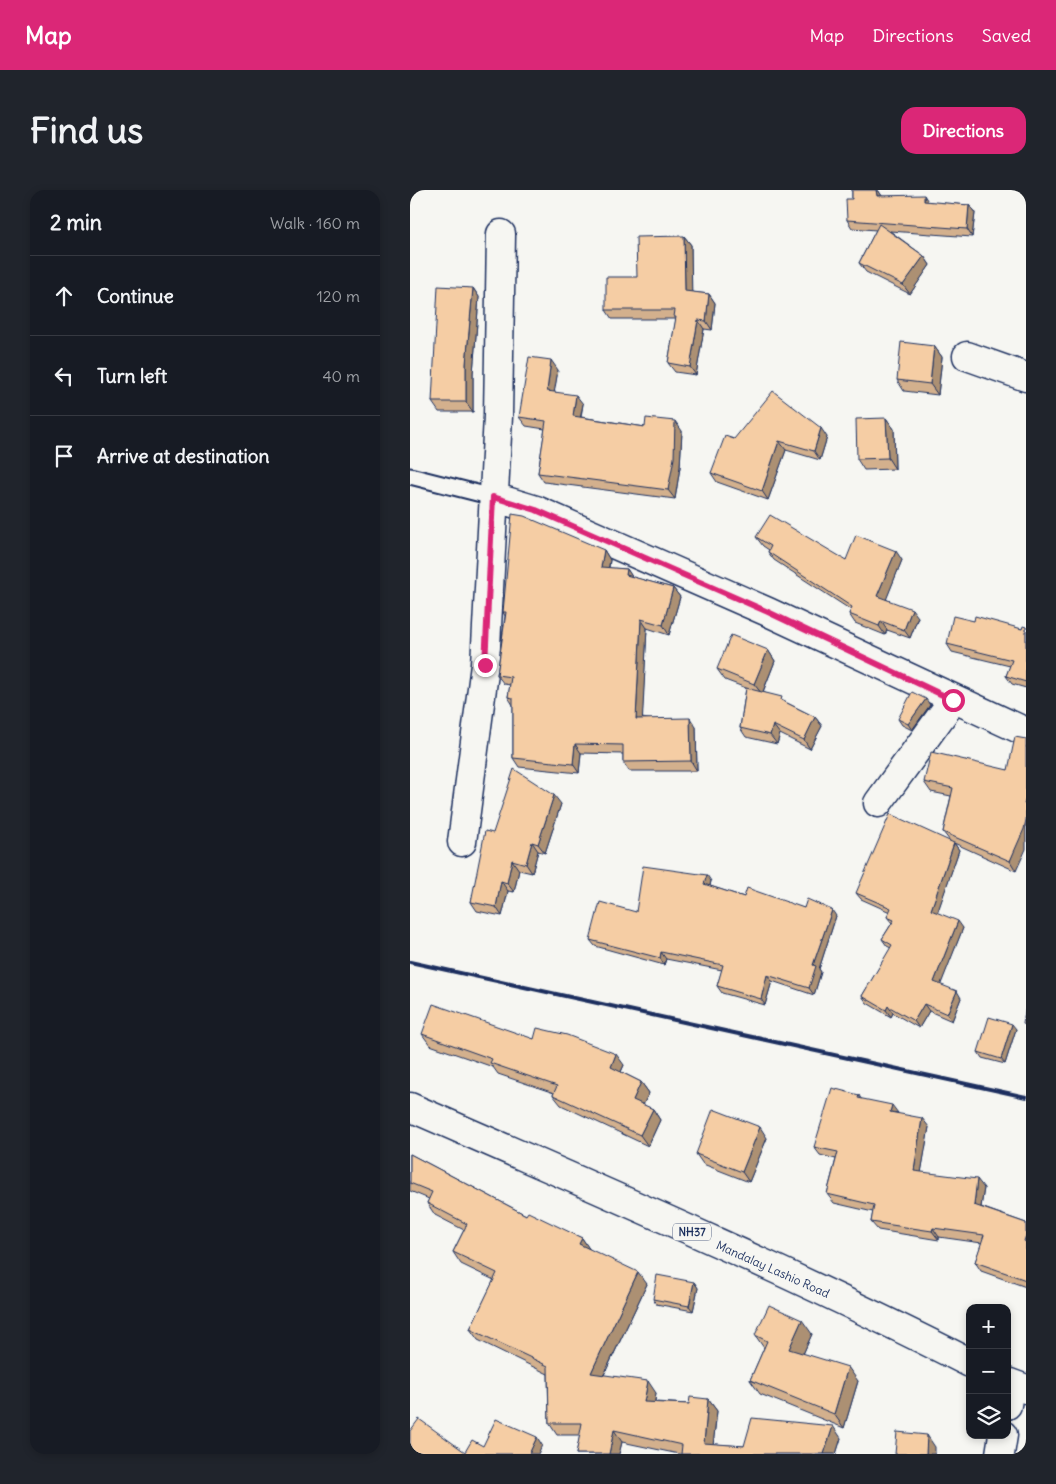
<!DOCTYPE html>
<meta charset="utf-8">
<style>
body{margin:0;font-family:Delius,sans-serif;background:#20242c;color:#f1f3f6}
.controls{position:absolute;right:15px;bottom:15px;display:grid;overflow:hidden;border-radius:10px;box-shadow:0 2px 8px #0003}
.controls button{width:45px;height:45px;display:grid;place-items:center;padding:0;border:0;border-bottom:1px solid #363941;background:#171b24;color:#f1f3f6;font:25px sans-serif}
.stop{position:absolute;width:15px;height:15px;margin:-11px;border:4px solid #db2777;border-radius:50%;background:#fff}
.stop.end{background:#db2777;border-color:#fff;box-shadow:0 1px 5px #0008}
.list{margin:0;padding:0;list-style:none}
h2{display:flex;justify-content:space-between;align-items:center;height:65px;margin:0;padding:0 20px;font-size:21px}
h2 small{font-size:16px;font-weight:400;color:#9ea1a6}
.list li{display:grid;grid-template-columns:32px 1fr auto;gap:15px;align-items:center;box-sizing:border-box;height:80px;padding:0 20px;border-top:1px solid #363941}
.list b{display:block;font-size:19px;white-space:nowrap}
.list em{font-size:16px;font-style:normal;color:#9ea1a6}
.icon{flex:none;width:28px;height:28px;fill:none;stroke:currentColor;stroke-width:2;stroke-linecap:round;stroke-linejoin:round}
.map{position:relative;flex:none;width:616px;height:1264px;overflow:hidden;border-radius:15px}
header{display:flex;align-items:center;gap:30px;box-sizing:border-box;height:70px;padding:0 25px;background:#db2777;color:#fff}
header strong{font-size:24px}
nav{display:flex;gap:28px;margin-inline-start:auto;font-size:18px}
.intro{display:flex;align-items:center;justify-content:space-between;box-sizing:border-box;height:120px;padding:0 30px}
h1{margin:0;font-size:35px}
.button{padding:12px 22px;border-radius:15px;background:#db2777;color:#fff;font-size:18px;font-weight:700}
main{display:flex;gap:30px;padding:0 30px}
aside{flex:1;background:#171b24;border-radius:15px;box-shadow:0 2px 8px #0003}
.map>svg:first-child{display:block}
</style>
<header>
<strong>Map</strong>
<nav><a>Map</a><a>Directions</a><a>Saved</a></nav>
</header>
<div class="intro"><h1>Find us</h1><a class="button">Directions</a></div>
<main>
<aside>
<h2>2 min<small>Walk · 160 m</small></h2>
<ul class="list">
<li><svg class="icon" aria-label="ahead" viewBox="0 0 24 24"><path d="M12 20V5M6 11l6-6 6 6"/></svg><div><b>Continue</b></div><em>120 m</em></li>
<li><svg class="icon" aria-label="left" viewBox="0 0 24 24"><path d="M17 20v-9H6M10 6l-5 5 5 5"/></svg><div><b>Turn left</b></div><em>40 m</em></li>
<li><svg class="icon" aria-label="arrive" viewBox="0 0 24 24"><path d="M6 21V4h12l-3 4 3 4H6"/></svg><div><b>Arrive at destination</b></div></li>
</ul>
</aside>
<div class="map">
<svg width="616" height="1264" viewBox="0 0 616 1264">
<rect width="100%" height="100%" fill="#f6f6f2"/>
<filter id="ink" filterUnits="userSpaceOnUse"><feTurbulence type="fractalNoise" baseFrequency=".02" numOctaves="2"/><feDisplacementMap in="SourceGraphic" scale="10" xChannelSelector="R" yChannelSelector="G"/><feConvolveMatrix kernelMatrix="1 2 1 2 8 2 1 2 1" color-interpolation-filters="sRGB"/></filter>
<g filter="url(#ink)">
<g fill="none" stroke-linecap="round" stroke-linejoin="round">
<defs>
<path id="lane" d="M 0,286 L 83,307"/>
<path id="street" d="M 557,166 L 616,187
M 83,307 L 126,320 L 358,422 L 616,542
M 468,613 L 543,510
M 52,652 L 75,475 L 88,226 L 91,44
M 597,1215 L 600,1194
M 590,1264 L 593,1245"/>
<path id="highway" d="M 0,917 C 188,999 377,1080 560,1173
M 597,1192 L 616,1199"/>
</defs>
<use href="#lane" stroke="#1b2f5e" stroke-width="19"/>
<use href="#street" stroke="#1b2f5e" stroke-width="31"/>
<use href="#highway" stroke="#1b2f5e" stroke-width="31"/>
<use href="#lane" stroke="#f6f6f2" stroke-width="15"/>
<use href="#street" stroke="#f6f6f2" stroke-width="28"/>
<use href="#highway" stroke="#f6f6f2" stroke-width="28"/>
<path stroke="#1b2f5e" stroke-width="4" d="M 0,772 L 616,907"/>
</g>
<path fill="#d3b08d" stroke="#1b2f5e" d="M 442,0 L 468,0 L 472,6 L 519,12 L 559,15 L 565,23 L 562,47 L 480,41 L 514,66 L 520,75 L 500,104 L 456,82 L 449,73 L 466,40 L 442,38 L 437,30 L 442,9 Z
M 274,46 L 281,55 L 281,102 L 299,104 L 305,113 L 302,140 L 294,139 L 286,185 L 265,182 L 258,173 L 266,129 L 202,129 L 196,120 L 227,87 Z
M 63,98 L 69,107 L 63,183 L 63,222 L 29,222 L 22,212 Z
M 524,156 L 532,167 L 528,205 L 494,201 L 487,190 Z
M 148,180 L 144,202 L 173,214 L 171,227 L 235,237 L 272,241 L 270,277 L 265,309 L 134,292 L 128,283 L 135,239 L 116,236 L 109,227 Z
M 476,228 L 484,239 L 485,279 L 454,280 L 447,269 Z
M 417,247 L 410,270 L 376,260 L 358,310 L 307,292 L 301,283 L 324,249 Z
M 346,347 L 436,370 L 492,370 L 476,409 L 508,427 L 500,448 L 477,440 L 475,445 L 445,433 L 439,424 L 441,420 L 364,370 L 358,362 L 359,360 L 353,356 Z
M 194,360 L 200,370 L 199,378 L 217,379 L 222,387 L 263,398 L 270,407 L 259,445 L 237,438 L 232,528 L 286,537 L 287,581 L 219,581 L 213,572 L 213,564 L 171,563 L 169,583 L 109,577 L 103,568 L 103,515 L 98,507 L 100,495 L 94,494 L 87,485 L 95,426 L 93,422 Z
M 564,431 L 612,439 L 616,437 L 616,498 L 602,494 L 596,486 L 600,476 L 542,462 L 537,454 Z
M 358,460 L 365,471 L 353,502 L 375,512 L 405,527 L 412,536 L 400,559 L 370,544 L 367,554 L 336,547 L 330,538 L 336,498 L 315,490 L 307,479 Z
M 520,515 L 502,540 L 492,535 L 488,529 Z
M 598,580 L 606,681 L 544,653 L 549,660 L 527,723 L 553,738 L 530,795 L 551,808 L 542,831 L 519,821 L 509,838 L 483,823 L 481,827 L 457,813 L 452,806 L 481,758 L 477,756 L 472,749 L 482,733 L 477,727 L 480,722 L 451,709 L 446,703 L 540,651 L 533,642 L 541,606 L 521,602 L 514,592 Z
M 151,614 L 135,663 L 128,661 L 122,683 L 109,680 L 104,702 L 98,701 L 92,726 L 67,721 L 61,712 L 83,643 Z
M 301,691 L 300,696 L 334,707 L 394,718 L 426,726 L 409,779 L 411,782 L 404,805 L 362,791 L 355,815 L 312,803 L 307,796 L 312,780 L 256,769 L 254,775 L 185,756 L 180,750 L 226,722 Z
M 606,839 L 595,874 L 572,868 L 568,862 Z
M 12,844 L 124,849 L 214,875 L 211,882 L 231,892 L 239,903 L 233,915 L 243,919 L 250,930 L 238,956 L 151,915 L 143,905 L 144,903 L 88,884 L 83,877 L 20,855 Z
M 449,905 L 451,909 L 519,937 L 511,982 L 574,998 L 571,1017 L 616,1033 L 616,1097 L 571,1081 L 565,1072 L 572,1053 L 529,1047 L 529,1050 L 468,1040 L 461,1032 L 463,1022 L 424,1013 L 417,1004 L 426,969 L 410,965 L 404,957 Z
M 357,948 L 339,992 L 293,974 L 286,964 Z
M 0,964 L 116,1025 L 172,1048 L 179,1059 L 237,1094 L 194,1185 L 246,1203 L 245,1212 L 279,1214 L 298,1209 L 307,1221 L 303,1254 L 334,1256 L 431,1248 L 426,1264 L 269,1264 L 212,1252 L 209,1264 L 166,1264 L 170,1245 L 147,1245 L 139,1233 L 138,1184 L 68,1150 L 60,1139 L 84,1090 L 51,1074 L 43,1062 L 54,1040 L 25,1025 L 17,1013 L 19,1009 L 0,1001 Z
M 284,1092 L 288,1098 L 283,1121 L 246,1114 L 243,1109 Z
M 402,1144 L 393,1164 L 448,1191 L 434,1238 L 350,1204 L 340,1190 L 354,1158 L 345,1145 Z"/>
<path fill="#ac9073" stroke="#1b2f5e" d="M 466,0 L 468,0 L 472,6 L 467,6 Z
M 514,5 L 519,13 L 514,11 Z
M 559,15 L 565,23 L 562,47 L 557,39 Z
M 274,46 L 281,55 L 282,110 L 275,101 Z
M 514,66 L 520,75 L 500,104 L 493,95 Z
M 63,98 L 69,107 L 63,183 L 63,222 L 56,212 L 56,174 Z
M 299,104 L 305,113 L 302,140 L 296,131 Z
M 288,130 L 294,139 L 286,185 L 280,177 Z
M 524,156 L 532,167 L 528,205 L 520,194 Z
M 141,170 L 148,180 L 143,210 L 137,201 Z
M 166,205 L 173,214 L 169,235 L 163,226 Z
M 476,228 L 484,239 L 485,279 L 478,268 Z
M 265,231 L 272,241 L 270,277 L 265,309 L 258,300 Z
M 411,238 L 417,247 L 410,270 L 404,261 Z
M 369,251 L 376,260 L 358,310 L 352,301 Z
M 194,360 L 200,370 L 197,386 L 191,377 Z
M 486,361 L 492,370 L 474,415 L 467,406 Z
M 217,379 L 223,388 L 216,385 Z
M 263,398 L 270,407 L 259,445 L 253,435 Z
M 502,419 L 508,427 L 500,448 L 494,440 Z
M 231,429 L 237,438 L 232,538 L 226,529 Z
M 471,431 L 477,440 L 475,445 L 469,436 Z
M 358,460 L 365,471 L 352,504 L 344,494 Z
M 516,509 L 520,515 L 502,540 L 498,534 Z
M 405,527 L 412,536 L 400,559 L 394,550 Z
M 280,528 L 286,537 L 287,581 L 281,571 Z
M 363,535 L 370,544 L 367,554 L 360,545 Z
M 165,554 L 171,563 L 169,583 L 163,574 Z
M 144,605 L 151,614 L 135,663 L 128,654 Z
M 616,630 L 616,659 L 606,681 L 600,671 Z
M 122,652 L 128,661 L 122,683 L 116,674 Z
M 544,653 L 549,660 L 526,727 L 521,720 Z
M 102,670 L 109,680 L 104,702 L 97,693 Z
M 297,685 L 301,691 L 299,700 L 294,694 Z
M 91,691 L 98,701 L 92,726 L 86,717 Z
M 422,720 L 426,726 L 409,779 L 411,782 L 404,805 L 399,798 L 403,775 Z
M 548,731 L 553,738 L 529,799 L 524,792 Z
M 251,762 L 256,769 L 254,775 L 250,768 Z
M 357,785 L 362,791 L 355,815 L 351,809 Z
M 547,801 L 551,808 L 542,831 L 537,824 Z
M 514,814 L 519,821 L 509,838 L 504,831 Z
M 478,816 L 483,823 L 481,827 L 476,820 Z
M 602,834 L 606,839 L 595,874 L 591,869 Z
M 206,864 L 214,875 L 208,888 L 201,877 Z
M 231,892 L 239,903 L 230,921 L 223,910 Z
M 482,915 L 488,923 L 480,922 Z
M 243,919 L 250,930 L 238,956 L 230,945 Z
M 512,928 L 519,937 L 510,989 L 504,981 Z
M 350,937 L 357,948 L 339,992 L 332,982 Z
M 567,989 L 574,998 L 570,1023 L 564,1015 Z
M 523,1038 L 529,1047 L 529,1050 L 522,1041 Z
M 172,1048 L 180,1060 L 169,1054 Z
M 228,1082 L 237,1094 L 189,1195 L 181,1183 Z
M 284,1092 L 288,1098 L 283,1121 L 279,1116 Z
M 392,1130 L 402,1144 L 389,1173 L 379,1159 Z
M 438,1177 L 448,1191 L 434,1238 L 424,1224 Z
M 238,1191 L 246,1203 L 243,1224 L 234,1212 Z
M 298,1209 L 307,1221 L 302,1264 L 294,1253 Z
M 423,1236 L 431,1248 L 426,1264 L 414,1264 Z
M 204,1240 L 212,1252 L 209,1264 L 199,1264 Z
M 517,1245 L 525,1257 L 525,1264 L 516,1264 Z
M 127,1247 L 132,1255 L 128,1264 L 119,1264 Z"/>
<path fill="#f5cda4" stroke="#1b2f5e" d="M 442,0 L 466,0 L 467,6 L 514,5 L 514,11 L 559,15 L 557,39 L 437,30 L 436,9 L 442,9 Z
M 469,34 L 514,66 L 493,95 L 449,73 Z
M 274,46 L 275,101 L 299,104 L 296,131 L 288,130 L 280,177 L 258,173 L 266,127 L 264,127 L 265,120 L 196,120 L 196,87 L 227,87 L 226,47 Z
M 28,96 L 63,98 L 56,174 L 56,212 L 22,212 Z
M 491,152 L 524,156 L 520,194 L 487,190 Z
M 119,167 L 141,170 L 137,201 L 166,205 L 163,226 L 235,237 L 236,228 L 265,231 L 264,268 L 258,300 L 128,283 L 136,231 L 109,227 Z
M 363,201 L 411,238 L 404,261 L 369,251 L 352,301 L 301,283 L 315,246 L 324,249 Z
M 476,228 L 478,268 L 447,269 L 446,229 Z
M 102,324 L 114,326 L 194,360 L 191,377 L 217,379 L 216,385 L 263,398 L 253,435 L 231,429 L 226,529 L 280,528 L 281,571 L 213,572 L 213,555 L 165,554 L 163,574 L 103,568 L 103,508 L 98,507 L 101,487 L 87,485 L 96,422 L 93,422 Z
M 360,325 L 436,370 L 446,345 L 486,361 L 467,406 L 502,419 L 494,440 L 471,431 L 469,436 L 439,424 L 442,417 L 358,362 L 361,356 L 346,347 Z
M 543,426 L 564,431 L 565,426 L 612,439 L 613,436 L 616,437 L 616,492 L 596,486 L 602,470 L 537,454 Z
M 321,445 L 358,460 L 344,494 L 307,479 Z
M 336,498 L 372,507 L 371,510 L 405,527 L 394,550 L 363,535 L 360,545 L 330,538 Z
M 502,502 L 516,509 L 498,534 L 488,529 Z
M 605,547 L 616,549 L 616,608 L 614,614 L 616,615 L 616,630 L 614,639 L 600,671 L 533,642 L 543,598 L 514,592 L 521,562 L 598,580 Z
M 104,579 L 144,605 L 128,654 L 122,652 L 116,674 L 102,670 L 97,693 L 91,691 L 86,717 L 61,712 L 75,641 L 83,643 Z
M 480,624 L 544,653 L 521,720 L 548,731 L 524,792 L 547,801 L 537,824 L 514,814 L 504,831 L 478,816 L 476,820 L 452,806 L 482,755 L 472,749 L 484,730 L 477,727 L 481,718 L 446,703 Z
M 233,676 L 297,685 L 294,694 L 334,707 L 337,698 L 394,718 L 397,709 L 422,720 L 403,775 L 406,776 L 399,798 L 357,785 L 351,809 L 307,796 L 313,775 L 251,762 L 250,768 L 180,750 L 190,712 L 226,722 Z
M 23,814 L 124,849 L 127,838 L 157,845 L 206,864 L 201,877 L 231,892 L 223,910 L 243,919 L 230,945 L 143,905 L 147,896 L 80,873 L 82,869 L 12,844 Z
M 616,816 L 616,835 L 613,834 Z
M 579,827 L 602,834 L 591,869 L 568,862 Z
M 422,898 L 449,905 L 448,908 L 482,915 L 480,922 L 512,928 L 504,981 L 567,989 L 564,1015 L 616,1033 L 616,1045 L 614,1051 L 616,1052 L 616,1090 L 565,1072 L 574,1045 L 523,1038 L 522,1041 L 461,1032 L 464,1015 L 417,1004 L 428,962 L 404,957 Z
M 303,919 L 350,937 L 332,982 L 286,964 Z
M 0,964 L 116,1025 L 118,1022 L 172,1048 L 169,1054 L 228,1082 L 181,1183 L 238,1191 L 234,1212 L 279,1214 L 280,1207 L 298,1209 L 294,1253 L 334,1256 L 342,1228 L 423,1236 L 414,1264 L 271,1264 L 272,1255 L 204,1240 L 199,1264 L 166,1264 L 172,1233 L 139,1233 L 138,1176 L 60,1139 L 87,1083 L 43,1062 L 57,1034 L 17,1013 L 22,1002 L 0,993 Z
M 247,1085 L 284,1092 L 279,1116 L 243,1109 Z
M 359,1115 L 392,1130 L 379,1159 L 438,1177 L 424,1224 L 340,1190 L 357,1151 L 345,1145 Z
M 9,1229 L 55,1262 L 62,1250 L 73,1256 L 86,1229 L 127,1247 L 119,1264 L 0,1264 L 0,1241 Z
M 487,1242 L 517,1245 L 516,1264 L 485,1264 Z"/>
</g>
<g fill="none" stroke-linecap="round" stroke-linejoin="round" filter="url(#ink)">
<path stroke="#db2777" stroke-width="6" d="M 75,475 L 83,307 L 126,320 L 358,422 L 543,510"/>
</g>
<g text-anchor="middle" dominant-baseline="central" stroke-width="4.5" stroke-linejoin="round" paint-order="stroke">
<rect fill="#f6f6f2" stroke="#5d6b8a" stroke-width="1" x="263" y="1033.5" width="38" height="17" rx="4"/>
<g font-size="11" font-weight="bold" fill="#1b2f5e">
<text x="282" y="1042">NH37</text>
</g>
<g font-size="12" fill="#1b2f5e" stroke="#f6f6f2">
<text transform="translate(363 1079) rotate(24)">Mandalay Lashio Road</text>
</g>
</g>
</svg>
<div class="controls">
<button>+</button>
<button>−</button>
<button><svg class="icon" aria-label="layers" viewBox="0 0 24 24"><path d="M12 4l9 5-9 5-9-5zM3 14l9 5 9-5"/></svg></button>
</div>
<div class="stop" style="left:543px;top:510px"></div>
<div class="stop end" style="left:75px;top:475px"></div>
</div>
</main>
